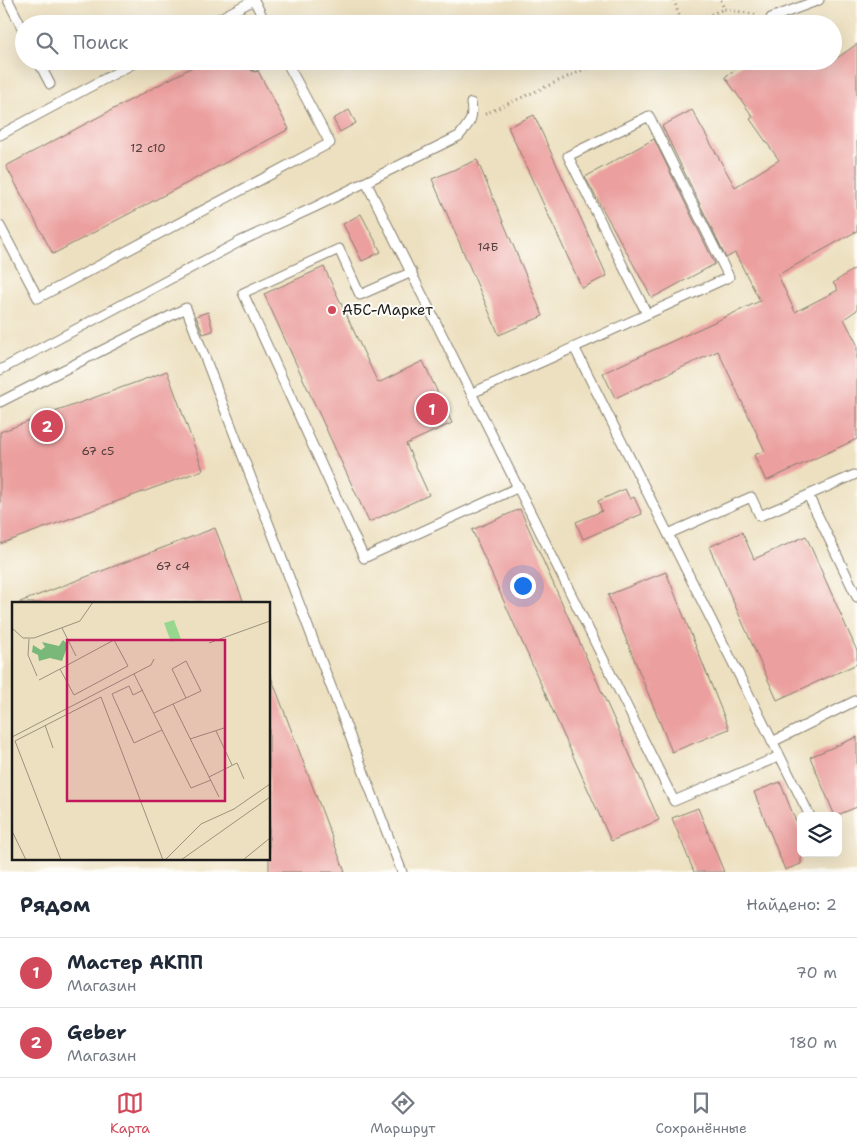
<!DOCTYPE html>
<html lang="ru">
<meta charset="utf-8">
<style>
body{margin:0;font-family:"Shantell Sans",sans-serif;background:#f6f6f7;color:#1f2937}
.controls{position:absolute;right:15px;bottom:15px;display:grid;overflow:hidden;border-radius:8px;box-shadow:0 5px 20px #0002}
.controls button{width:45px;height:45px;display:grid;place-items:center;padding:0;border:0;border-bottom:1px solid #e0e1e3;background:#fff;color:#1f2937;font:25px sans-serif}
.you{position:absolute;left:522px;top:585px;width:18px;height:18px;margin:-12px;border:4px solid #fff;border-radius:50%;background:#1a73e8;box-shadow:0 0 0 8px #1a73e833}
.badge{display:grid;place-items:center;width:32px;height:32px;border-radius:50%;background:#d1495b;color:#fff;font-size:16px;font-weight:700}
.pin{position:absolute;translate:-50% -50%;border:2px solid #fff;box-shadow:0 1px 5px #0006}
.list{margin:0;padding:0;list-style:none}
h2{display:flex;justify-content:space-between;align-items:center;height:65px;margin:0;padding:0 20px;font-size:21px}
h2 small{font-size:16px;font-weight:400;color:#747a83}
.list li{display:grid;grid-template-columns:32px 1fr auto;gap:15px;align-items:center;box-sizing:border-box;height:70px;padding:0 20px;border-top:1px solid #e0e1e3}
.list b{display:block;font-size:19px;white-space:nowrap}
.list p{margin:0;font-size:16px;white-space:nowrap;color:#747a83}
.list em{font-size:16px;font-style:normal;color:#747a83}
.icon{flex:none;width:28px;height:28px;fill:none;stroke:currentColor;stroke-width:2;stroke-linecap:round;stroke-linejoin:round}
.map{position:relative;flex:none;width:857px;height:872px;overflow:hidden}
.search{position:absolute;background:#fff;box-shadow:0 5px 20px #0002;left:15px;right:15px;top:15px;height:55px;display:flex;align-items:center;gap:12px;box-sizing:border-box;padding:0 18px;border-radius:28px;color:#747a83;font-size:19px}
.sheet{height:205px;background:#fff}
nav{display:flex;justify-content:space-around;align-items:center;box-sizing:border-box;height:70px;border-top:1px solid #e0e1e3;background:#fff;font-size:14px;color:#747a83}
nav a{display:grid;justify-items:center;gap:2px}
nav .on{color:#d1495b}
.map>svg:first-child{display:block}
</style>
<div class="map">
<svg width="857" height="872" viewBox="0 0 857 872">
<rect width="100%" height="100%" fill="#fdfcf7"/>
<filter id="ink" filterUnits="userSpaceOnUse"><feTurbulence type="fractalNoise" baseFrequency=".02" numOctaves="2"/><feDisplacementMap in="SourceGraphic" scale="10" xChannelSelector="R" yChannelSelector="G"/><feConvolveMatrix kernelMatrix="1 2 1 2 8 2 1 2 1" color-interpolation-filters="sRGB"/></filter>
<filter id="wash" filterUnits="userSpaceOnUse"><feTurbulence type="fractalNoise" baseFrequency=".0096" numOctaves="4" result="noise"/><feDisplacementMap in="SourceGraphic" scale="20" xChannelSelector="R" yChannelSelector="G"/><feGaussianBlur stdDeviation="1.12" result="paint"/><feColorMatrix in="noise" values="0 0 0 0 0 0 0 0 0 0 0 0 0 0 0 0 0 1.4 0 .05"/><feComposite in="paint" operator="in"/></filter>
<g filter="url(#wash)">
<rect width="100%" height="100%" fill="#ede0c0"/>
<g id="blocks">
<path fill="#eb9f9e" d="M 857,44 L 857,231 L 778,275 L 795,312 L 838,290 L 833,283 L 857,267 L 857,310 L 844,319 L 857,344 L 857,439 L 766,481 L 754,455 L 765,451 L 718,351 L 615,398 L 603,373 L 760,301 L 735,253 L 726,258 L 662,126 L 692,110 L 735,187 L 779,160 L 750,119 L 753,117 L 725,77 L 746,61 L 833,61 Z
M 204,61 L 251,61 L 249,65 L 250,69 L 254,72 L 258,71 L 289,129 L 53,254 L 6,166 Z
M 349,110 L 356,123 L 340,132 L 333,119 Z
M 534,115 L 607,276 L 582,288 L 508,127 Z
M 654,139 L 715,264 L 652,298 L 585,177 Z
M 477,160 L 543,316 L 499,335 L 432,179 Z
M 361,214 L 381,252 L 362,261 L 343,224 Z
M 324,267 L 378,383 L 423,361 L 452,423 L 406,444 L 429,495 L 369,522 L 264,294 Z
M 208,312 L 213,331 L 203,334 L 196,316 Z
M 167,371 L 203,470 L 0,544 L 0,432 Z
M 625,489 L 630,499 L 634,497 L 642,514 L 583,539 L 576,522 L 602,511 L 598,501 Z
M 520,509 L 659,820 L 611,841 L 472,530 Z
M 215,528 L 244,603 L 20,603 L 20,602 Z
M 742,532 L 754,559 L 806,536 L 857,651 L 857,664 L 777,700 L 709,547 Z
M 666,572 L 729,729 L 672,752 L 608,595 Z
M 269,674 L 270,674 L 345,872 L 269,872 Z
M 857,737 L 857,807 L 835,816 L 810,757 Z
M 780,782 L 801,834 L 801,864 L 785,870 L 754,792 Z
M 698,808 L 724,872 L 694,872 L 672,818 Z"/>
</g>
</g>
<g filter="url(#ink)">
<use href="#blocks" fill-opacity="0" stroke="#847e6e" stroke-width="1"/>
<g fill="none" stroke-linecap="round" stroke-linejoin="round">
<defs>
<path id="lane" d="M 8,0 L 24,32
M 771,18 L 819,0
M 209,24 L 254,0 L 266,24
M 38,61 L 50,84
M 255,66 L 264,61
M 0,135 L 138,61
M 366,182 L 674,801 L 780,756
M 0,226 L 38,298 L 330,143 L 286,61
M 412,272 L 360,295 L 339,249 L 243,293 L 364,558 L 519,487
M 574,347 L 810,816
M 0,370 L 241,241 L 315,207 L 459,136 C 469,123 474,120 471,103
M 472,393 C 558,355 644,316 729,277 L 649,116 L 568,156 L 647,314
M 0,402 L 186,308 L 402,872
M 808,495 L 857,597
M 668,534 L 751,497 L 760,516 L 854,475
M 772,742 L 857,700"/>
</defs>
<use href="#lane" stroke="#847e6e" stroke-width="11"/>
<path stroke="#847e6e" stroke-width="3" stroke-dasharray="1 4" stroke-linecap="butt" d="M 674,0 C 676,5 677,14 682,18 C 691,25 715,12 724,9
M 721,0 L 724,9 L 759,15
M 679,24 L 685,20
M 485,114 L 603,61"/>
<use href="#lane" stroke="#fff" stroke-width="9"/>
</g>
</g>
<circle fill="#d1495b" stroke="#fdfcf7" stroke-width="2" cx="332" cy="310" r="5"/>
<g text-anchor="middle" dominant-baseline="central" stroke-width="4" stroke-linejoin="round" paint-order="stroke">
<g font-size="12" fill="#503d3c">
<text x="148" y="148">12 с10</text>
<text x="488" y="247">14Б</text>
<text x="98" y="451">67 с5</text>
<text x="173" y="566">67 с4</text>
</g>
<g font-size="15" fill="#1c1c1c" stroke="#fdfcf7" text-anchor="start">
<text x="342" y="310">АБС-Маркет</text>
</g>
</g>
<g transform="translate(12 602)">
<rect width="258" height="258" fill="#ede0c0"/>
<path d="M 162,18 L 169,37 L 159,40 L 152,21 Z" fill="#98d88e"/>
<path d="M 51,38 L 56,43 L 50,59 L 38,56 L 27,59 L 26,53 L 20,50 L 21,43 L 29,48 L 33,45 L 30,40 L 47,44 Z" fill="#7ab879"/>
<path fill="none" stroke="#99927e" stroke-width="1" d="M 0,26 L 11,36 L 22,36 L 68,19 L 81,0M 50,26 L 64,54M 17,37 L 16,53 L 25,74M 197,41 L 258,19M 122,72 L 179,186 L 199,178M 27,78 L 48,67 L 102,38 L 116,64 L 62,93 L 48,67M 131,88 L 121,93 L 117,84 L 100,92 L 122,141 L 150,128M 161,102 L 207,195M 142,111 L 161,102 L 174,96 L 189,89 L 174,59 L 160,67 L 174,96M 33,123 L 41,146M 204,129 L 220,163M 0,135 L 139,63 L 142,57M 178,137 L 212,126M 197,175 L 225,161 L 232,177M 0,229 L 14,258M 49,258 L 3,139 L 89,95 L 151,258M 153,258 L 189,222 L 222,207 L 258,182M 169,258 L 258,195M 231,258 L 258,236"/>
<path fill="#c2185b" fill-opacity="0.15" stroke="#c2185b" stroke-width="2.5" d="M 55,38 L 213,38 L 213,199 L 55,199 Z"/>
<rect width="258" height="258" fill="none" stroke="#1c1c1c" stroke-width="2.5"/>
</g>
</svg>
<div class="controls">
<button><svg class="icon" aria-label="layers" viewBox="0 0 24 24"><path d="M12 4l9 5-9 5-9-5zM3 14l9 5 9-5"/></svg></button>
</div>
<div class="you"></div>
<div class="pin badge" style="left:432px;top:409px">1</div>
<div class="pin badge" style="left:47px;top:426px">2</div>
<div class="search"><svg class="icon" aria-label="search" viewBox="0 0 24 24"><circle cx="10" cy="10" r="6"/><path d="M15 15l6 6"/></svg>Поиск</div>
</div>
<section class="sheet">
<h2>Рядом<small>Найдено: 2</small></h2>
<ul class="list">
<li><span class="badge">1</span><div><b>Мастер АКПП</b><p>Магазин</p></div><em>70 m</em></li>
<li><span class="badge">2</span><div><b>Geber</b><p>Магазин</p></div><em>180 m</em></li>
</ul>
</section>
<nav>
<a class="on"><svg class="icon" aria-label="map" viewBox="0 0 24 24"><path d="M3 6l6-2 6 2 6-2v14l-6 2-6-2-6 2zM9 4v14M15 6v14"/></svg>Карта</a>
<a><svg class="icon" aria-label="directions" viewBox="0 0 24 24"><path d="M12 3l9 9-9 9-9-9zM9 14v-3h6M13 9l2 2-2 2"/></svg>Маршрут</a>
<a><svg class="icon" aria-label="saved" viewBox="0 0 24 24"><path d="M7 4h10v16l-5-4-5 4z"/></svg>Сохранённые</a>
</nav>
